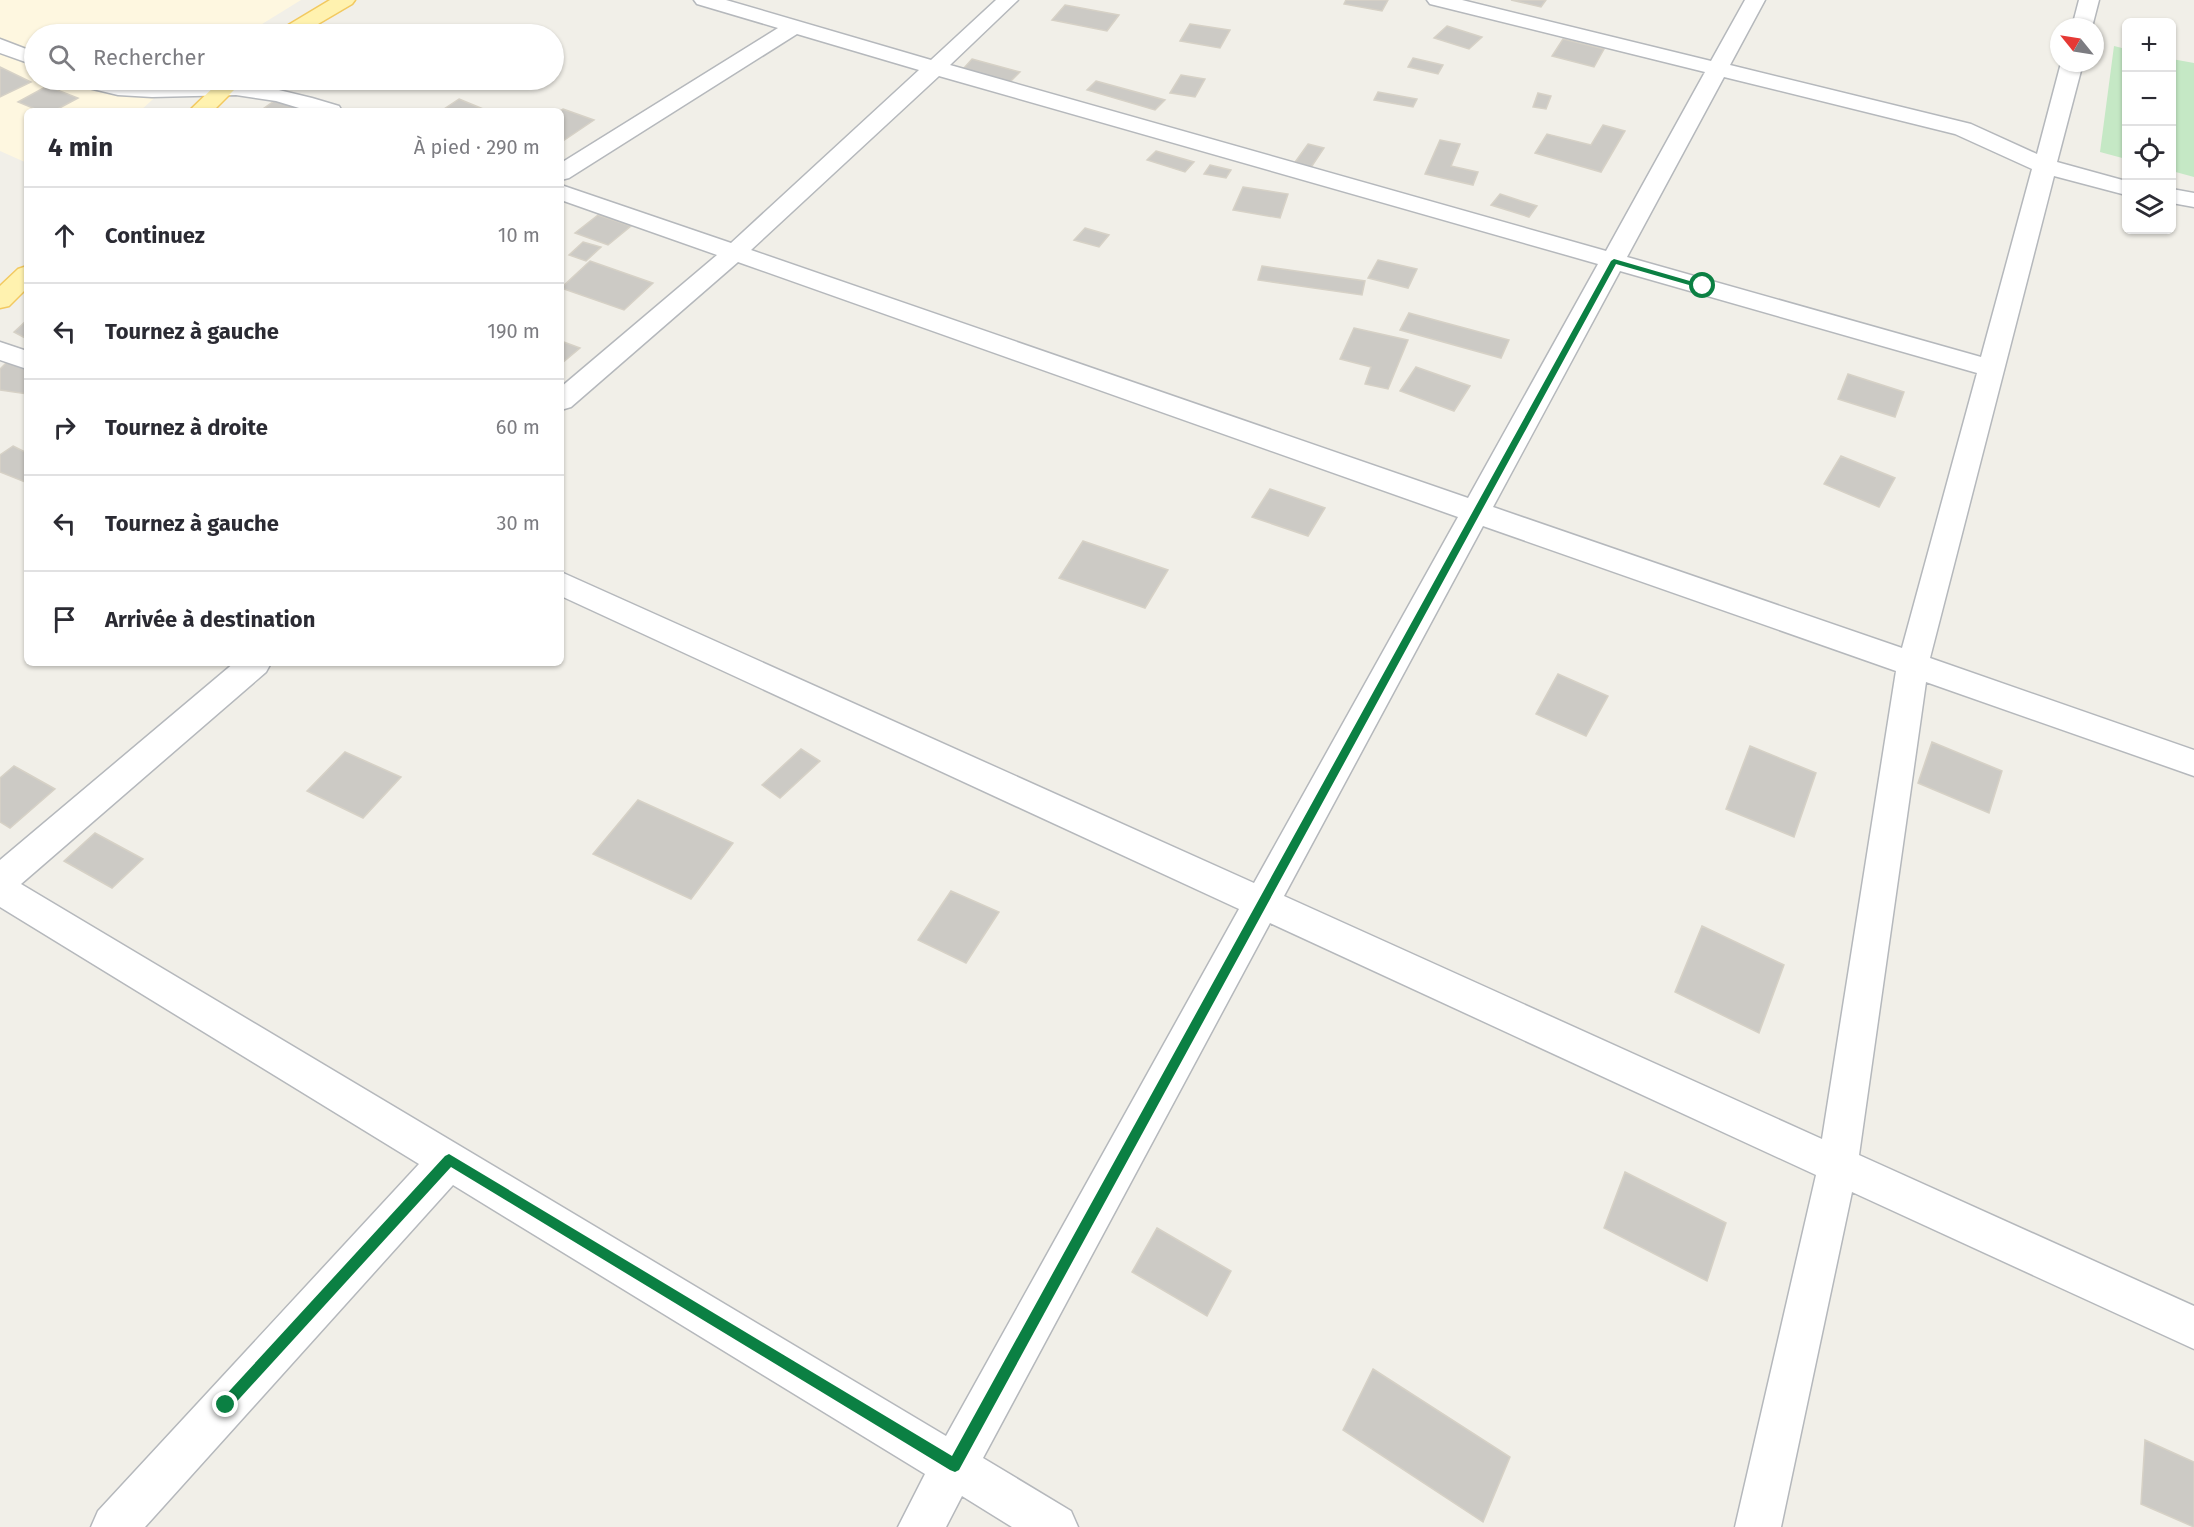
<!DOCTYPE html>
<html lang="fr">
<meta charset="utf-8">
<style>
body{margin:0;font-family:"Fira Sans",sans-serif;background:#f2f2f3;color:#2b2b33}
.controls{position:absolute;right:18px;top:18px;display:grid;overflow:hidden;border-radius:9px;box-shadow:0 2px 4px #0004}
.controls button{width:54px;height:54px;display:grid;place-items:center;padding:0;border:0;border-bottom:2px solid #e1e1e2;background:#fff;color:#2b2b33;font:30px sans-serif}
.compass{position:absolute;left:2050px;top:18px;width:54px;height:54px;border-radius:50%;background:#fff;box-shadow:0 2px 4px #0004;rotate:300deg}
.stop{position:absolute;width:18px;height:18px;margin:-14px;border:4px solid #0b8043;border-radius:50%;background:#fff}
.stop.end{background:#0b8043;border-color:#fff;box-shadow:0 2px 6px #0008}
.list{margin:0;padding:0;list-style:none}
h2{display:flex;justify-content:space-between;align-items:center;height:78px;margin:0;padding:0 24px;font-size:26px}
h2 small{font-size:20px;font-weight:400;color:#7c7c81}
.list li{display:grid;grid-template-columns:39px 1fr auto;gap:18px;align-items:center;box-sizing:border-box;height:96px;padding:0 24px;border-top:2px solid #e1e1e2}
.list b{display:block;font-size:22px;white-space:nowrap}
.list em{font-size:20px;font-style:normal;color:#7c7c81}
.icon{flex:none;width:33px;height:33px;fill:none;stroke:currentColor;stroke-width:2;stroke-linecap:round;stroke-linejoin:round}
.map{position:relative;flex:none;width:2194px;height:1527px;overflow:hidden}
.search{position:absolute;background:#fff;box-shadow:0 2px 4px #0004;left:24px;top:24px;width:540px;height:66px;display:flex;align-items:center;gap:15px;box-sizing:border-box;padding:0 21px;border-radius:33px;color:#7c7c81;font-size:22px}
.panel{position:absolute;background:#fff;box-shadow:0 2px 4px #0004;left:24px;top:108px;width:540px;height:558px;border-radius:9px}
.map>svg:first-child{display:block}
</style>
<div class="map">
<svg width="2194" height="1527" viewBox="0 0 2194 1527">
<rect width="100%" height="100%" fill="#f1efe8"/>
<path fill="#fef7e0" d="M 0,0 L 301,0 L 246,34 L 34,34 L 34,80 L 174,80 L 140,111 L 27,111 L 27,163 L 0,151 Z"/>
<path fill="#c5e8c5" d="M 2114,46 L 2126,49 L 2126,159 L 2100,152 Z
M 2172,59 L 2194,63 L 2194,177 L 2172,171 Z"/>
<path fill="#cccac5" stroke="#d6d1c6" stroke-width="1.5" d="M 1346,0 L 1388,0 L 1382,11 L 1344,4 Z
M 1511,0 L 1546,0 L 1541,7 Z
M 1065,5 L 1119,15 L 1107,31 L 1052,20 Z
M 1190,24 L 1230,30 L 1220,48 L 1180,41 Z
M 1447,26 L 1482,37 L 1469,49 L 1434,38 Z
M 1563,39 L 1604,49 L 1594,67 L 1552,56 Z
M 1413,58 L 1443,65 L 1438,74 L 1408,67 Z
M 972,59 L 1020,72 L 1010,82 L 963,69 Z
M 0,67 L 31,82 L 0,97 Z
M 1181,75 L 1205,79 L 1195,97 L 1170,93 Z
M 1096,81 L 1165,100 L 1155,110 L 1087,90 Z
M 47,86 L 78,98 L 54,111 L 40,111 L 18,102 Z
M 1378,92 L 1417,99 L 1413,107 L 1374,100 Z
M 1538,93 L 1551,96 L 1546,109 L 1533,107 Z
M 459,99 L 488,111 L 441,111 Z
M 274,101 L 315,111 L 260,111 Z
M 563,109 L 594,120 L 563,141 L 561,140 L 560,111 Z
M 1603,125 L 1625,131 L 1601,172 L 1535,153 L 1547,134 L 1591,145 Z
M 1440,140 L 1460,144 L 1451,166 L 1478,172 L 1473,185 L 1425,174 Z
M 1308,144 L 1324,148 L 1310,169 L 1293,165 Z
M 1156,151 L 1194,162 L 1185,172 L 1147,160 Z
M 1210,165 L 1231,170 L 1226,178 L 1204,174 Z
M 1243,187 L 1288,194 L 1280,218 L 1233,210 Z
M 1500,194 L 1537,206 L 1529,217 L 1491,205 Z
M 598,215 L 631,226 L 608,245 L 575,233 Z
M 1085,228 L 1109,235 L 1099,247 L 1074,240 Z
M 583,242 L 601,247 L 586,261 L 569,255 Z
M 1378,260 L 1417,269 L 1408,288 L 1368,278 Z
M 590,261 L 653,283 L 624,310 L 561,288 Z
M 1262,266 L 1365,281 L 1362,295 L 1258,280 Z
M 1409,313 L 1509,340 L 1501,358 L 1400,330 Z
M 27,320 L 27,339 L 14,332 Z
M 1354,328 L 1408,340 L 1388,389 L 1365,384 L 1371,367 L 1340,359 Z
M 561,341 L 580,348 L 561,364 Z
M 9,360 L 27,366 L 27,394 L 0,390 L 0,369 Z
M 1416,367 L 1470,386 L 1454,411 L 1400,391 Z
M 1848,374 L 1904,392 L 1895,417 L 1838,399 Z
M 13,446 L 27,453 L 25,482 L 0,472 L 0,455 Z
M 1841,456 L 1895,478 L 1879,507 L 1824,484 Z
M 1270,489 L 1325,508 L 1308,536 L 1252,517 Z
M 1083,541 L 1168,570 L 1145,608 L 1059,578 Z
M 1558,674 L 1608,696 L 1586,736 L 1536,714 Z
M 1932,742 L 2002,771 L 1989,813 L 1918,783 Z
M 1750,746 L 1816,773 L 1794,837 L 1726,809 Z
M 801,749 L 820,761 L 780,798 L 762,785 Z
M 345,752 L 401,777 L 363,818 L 307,791 Z
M 14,766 L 55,789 L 10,828 L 0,822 L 0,778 Z
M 638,800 L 733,843 L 691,899 L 593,854 Z
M 95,833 L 143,859 L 112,888 L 64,861 Z
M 951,891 L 999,912 L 966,963 L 918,940 Z
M 1702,926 L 1784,965 L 1759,1033 L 1675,992 Z
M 1625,1172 L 1726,1223 L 1707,1281 L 1604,1228 Z
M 1157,1228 L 1231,1271 L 1207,1316 L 1132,1272 Z
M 1373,1369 L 1510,1457 L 1483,1522 L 1343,1430 Z
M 2145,1440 L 2194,1462 L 2194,1527 L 2141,1504 Z"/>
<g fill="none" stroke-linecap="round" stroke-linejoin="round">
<defs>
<path id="street" d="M 694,0 L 726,0 L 931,60 L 996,0 L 1018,0 L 950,65 L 1606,251 L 1705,72 L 1430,4 L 1427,0 L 1462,0 L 1711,61 L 1745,0 L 1765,0 L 1730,65 L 1971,124 L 2037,154 L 2061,63 L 2083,63 L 2057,162 L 2126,181 L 2126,195 L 2054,176 L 1930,658 L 2194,750 L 2194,776 L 1926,682 L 1859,1155 L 2194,1306 L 2194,1349 L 1852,1192 L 1781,1527 L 1735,1527 L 1816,1175 L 1270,923 L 983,1458 L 1071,1511 L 1078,1527 L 1012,1527 L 962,1496 L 946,1527 L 898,1527 L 925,1474 L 453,1185 L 145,1527 L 91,1527 L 98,1511 L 419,1164 L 0,907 L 0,860 L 234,663 L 271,663 L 266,672 L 21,884 L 946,1436 L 1239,909 L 561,596 L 561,572 L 1254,883 L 1458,517 L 738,262 L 571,407 L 561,410 L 561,387 L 717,255 L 561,200 L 561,185 L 731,243 L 919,70 L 797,34 L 569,178 L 561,180 L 561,163 L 778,28 L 697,4 ZM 939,76 L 1598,264 L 1468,498 L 751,250 ZM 1724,77 L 1955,134 L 2032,169 L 1981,357 L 1627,257 ZM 1620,271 L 1977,373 L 1902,648 L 1493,507 ZM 1483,526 L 1896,671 L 1822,1139 L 1284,896 Z
M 2079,0 L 2099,0 L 2092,27 L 2072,27 Z
M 0,39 L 34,52 L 34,65 L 0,53 Z
M 73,80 L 104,80 L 135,84 L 222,81 L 250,83 L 312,98 L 339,106 L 342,111 L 309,111 L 276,101 L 236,95 L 152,97 L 118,95 L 76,85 Z
M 2172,189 L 2194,193 L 2194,207 L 2172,203 Z
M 0,342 L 27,351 L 27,369 L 0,360 Z"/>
<path id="primary" d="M 330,0 L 355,0 L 352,4 L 301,34 L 277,34 L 280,30 Z
M 221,80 L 244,80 L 213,111 L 189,111 Z
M 27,266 L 27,288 L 9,306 L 0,308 L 0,286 L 18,269 Z"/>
</defs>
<use href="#street" stroke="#b5b8bc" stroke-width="3"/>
<use href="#primary" stroke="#f2c960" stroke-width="3"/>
<use href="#street" fill="#fff" fill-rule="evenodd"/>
<use href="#primary" fill="#fff2af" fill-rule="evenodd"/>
</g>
<path fill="#0b8043" d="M 1614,259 L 1707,286 L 1703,289 L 1616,264 L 959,1470 L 955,1472 L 950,1470 L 451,1167 L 230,1409 L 226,1411 L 221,1409 L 219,1405 L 221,1400 L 445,1156 L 449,1154 L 952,1456 L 1611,261 Z"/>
</svg>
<div class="controls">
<button>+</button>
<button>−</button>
<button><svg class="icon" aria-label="locate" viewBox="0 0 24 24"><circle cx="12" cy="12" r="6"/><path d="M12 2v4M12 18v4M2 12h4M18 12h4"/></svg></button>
<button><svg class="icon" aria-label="layers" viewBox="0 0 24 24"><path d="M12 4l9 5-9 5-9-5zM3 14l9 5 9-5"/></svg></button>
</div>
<svg class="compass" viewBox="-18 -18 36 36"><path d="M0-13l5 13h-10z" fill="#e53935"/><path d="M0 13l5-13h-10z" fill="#7c7c81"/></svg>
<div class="stop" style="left:1703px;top:286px"></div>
<div class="stop end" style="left:226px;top:1405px"></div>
<div class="search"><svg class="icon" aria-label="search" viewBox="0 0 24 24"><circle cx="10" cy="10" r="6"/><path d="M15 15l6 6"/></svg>Rechercher</div>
<section class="panel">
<h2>4 min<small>À pied · 290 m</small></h2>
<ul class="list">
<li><svg class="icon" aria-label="ahead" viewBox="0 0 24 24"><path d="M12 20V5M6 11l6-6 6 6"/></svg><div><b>Continuez</b></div><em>10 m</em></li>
<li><svg class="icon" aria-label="left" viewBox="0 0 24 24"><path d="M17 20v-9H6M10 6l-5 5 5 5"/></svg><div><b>Tournez à gauche</b></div><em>190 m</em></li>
<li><svg class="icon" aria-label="right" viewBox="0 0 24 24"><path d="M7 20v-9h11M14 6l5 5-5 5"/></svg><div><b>Tournez à droite</b></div><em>60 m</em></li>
<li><svg class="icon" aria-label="left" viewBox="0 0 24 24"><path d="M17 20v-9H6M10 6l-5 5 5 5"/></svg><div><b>Tournez à gauche</b></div><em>30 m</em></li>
<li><svg class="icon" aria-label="arrive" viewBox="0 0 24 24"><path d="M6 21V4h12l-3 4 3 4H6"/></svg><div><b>Arrivée à destination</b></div></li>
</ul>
</section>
</div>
